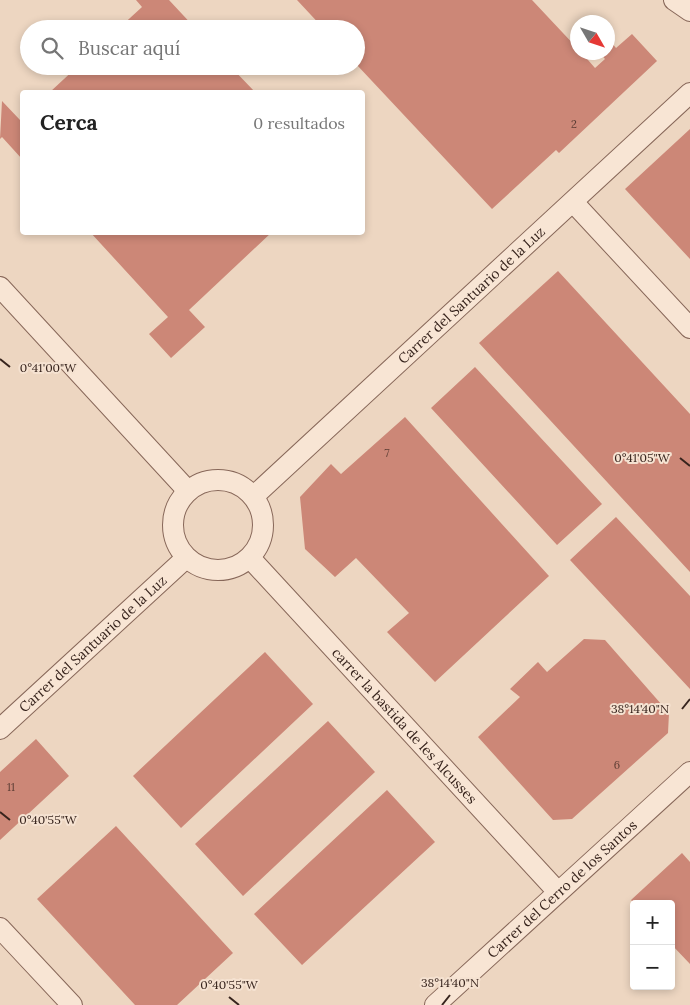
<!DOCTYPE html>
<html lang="es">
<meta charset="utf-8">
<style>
body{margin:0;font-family:Lora,serif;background:#f2f2f2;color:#222}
.controls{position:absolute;right:15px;bottom:15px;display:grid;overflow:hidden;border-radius:5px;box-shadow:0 2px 8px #0003}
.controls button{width:45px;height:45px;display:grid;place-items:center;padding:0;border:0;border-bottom:1px solid #e0e0e0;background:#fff;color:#222;font:25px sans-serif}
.compass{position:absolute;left:570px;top:15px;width:45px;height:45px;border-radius:50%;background:#fff;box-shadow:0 2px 8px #0003;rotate:129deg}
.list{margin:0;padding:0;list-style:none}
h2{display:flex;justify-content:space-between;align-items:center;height:65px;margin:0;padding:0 20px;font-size:21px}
h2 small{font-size:16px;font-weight:400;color:#767676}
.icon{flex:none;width:28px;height:28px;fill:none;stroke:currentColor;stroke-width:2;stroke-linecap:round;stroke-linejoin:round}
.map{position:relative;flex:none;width:690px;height:1005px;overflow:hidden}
.search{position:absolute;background:#fff;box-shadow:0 2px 8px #0003;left:20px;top:20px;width:345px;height:55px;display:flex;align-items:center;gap:12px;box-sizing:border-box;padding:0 18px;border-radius:28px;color:#767676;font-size:19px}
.panel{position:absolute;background:#fff;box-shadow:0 2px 8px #0003;left:20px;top:90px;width:345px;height:145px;border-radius:5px}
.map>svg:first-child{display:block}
</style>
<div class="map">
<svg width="690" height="1005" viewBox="0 0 690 1005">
<rect width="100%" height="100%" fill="#edd6c1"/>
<path fill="#cc8777" d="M 136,0 L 169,0 L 196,29 L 118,29 L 142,7 Z
M 297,0 L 532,0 L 578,49 L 578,52 L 581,52 L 595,68 L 605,59 L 599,52 L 608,52 L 608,45 L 611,42 L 616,48 L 632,34 L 657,61 L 559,153 L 556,150 L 492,209 L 356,64 L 356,29 L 324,29 Z
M 78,66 L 230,66 L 255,92 L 50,92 Z
M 2,101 L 20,120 L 22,118 L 22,159 L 2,137 L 0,139 Z
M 690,129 L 690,259 L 625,189 Z
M 90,232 L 272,232 L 189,310 L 205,327 L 171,358 L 149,334 L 168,317 Z
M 558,271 L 690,414 L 690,572 L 479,343 Z
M 475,367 L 602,504 L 557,545 L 431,408 Z
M 405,417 L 549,576 L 435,682 L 387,632 L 409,613 L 356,558 L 335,577 L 305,549 L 300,497 L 331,464 L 341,474 Z
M 616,517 L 690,596 L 690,689 L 570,560 Z
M 584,639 L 605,640 L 669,713 L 668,733 L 572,819 L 553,820 L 478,737 L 520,697 L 510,689 L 538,662 L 547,672 Z
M 265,652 L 313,704 L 181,828 L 133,776 Z
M 328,721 L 375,772 L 243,896 L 195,844 Z
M 36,739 L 69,776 L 0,840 L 0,772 Z
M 387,790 L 435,842 L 302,965 L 254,914 Z
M 116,826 L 233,953 L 177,1005 L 135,1005 L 37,899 Z
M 682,853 L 690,862 L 690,964 L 671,944 L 671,904 L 635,904 L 631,900 Z"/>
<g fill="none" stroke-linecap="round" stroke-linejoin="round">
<defs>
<g id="minor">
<path d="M 674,0 L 690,11"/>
<path d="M 573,202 L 690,328"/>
<path d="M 0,287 L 188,491"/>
<circle cx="218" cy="525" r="45"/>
<path id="s1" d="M 254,496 L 690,93"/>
<path id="s2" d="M 250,558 L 558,892"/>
<path id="s3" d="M 0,729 L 186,558"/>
<path d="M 0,928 L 72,1005"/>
<path id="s4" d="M 435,1005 L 690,772"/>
</g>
</defs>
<use href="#minor" stroke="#876759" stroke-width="22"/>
<use href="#minor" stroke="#f8e5d4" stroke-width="20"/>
</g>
<path fill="none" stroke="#37241d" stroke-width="2" d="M 0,359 L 10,367M 680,458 L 690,466M 682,709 L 690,699M 0,812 L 10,820M 229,997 L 239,1005M 442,1005 L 450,995"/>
<g text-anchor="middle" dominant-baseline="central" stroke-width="4" stroke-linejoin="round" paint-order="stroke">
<g font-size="11" fill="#5c3d34">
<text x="574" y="124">2</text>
<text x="387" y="453">7</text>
<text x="617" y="765">6</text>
<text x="11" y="787">11</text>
</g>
<g font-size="14" fill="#37241d" stroke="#f5e2d1">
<text stroke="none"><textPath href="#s1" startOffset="296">Carrer del Santuario de la Luz</textPath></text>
<text stroke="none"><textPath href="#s3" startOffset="126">Carrer del Santuario de la Luz</textPath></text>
<text stroke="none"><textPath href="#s2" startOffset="228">carrer la bastida de les Alcusses</textPath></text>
<text stroke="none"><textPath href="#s4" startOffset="172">Carrer del Cerro de los Santos</textPath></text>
</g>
</g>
<g font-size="12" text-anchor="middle" fill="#37241d" stroke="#f5e2d1" stroke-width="4" stroke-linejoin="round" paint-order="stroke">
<text x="48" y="372">0°41'00"W</text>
<text x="642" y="462">0°41'05"W</text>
<text x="640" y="713">38°14'40"N</text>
<text x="48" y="824">0°40'55"W</text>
<text x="450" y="987">38°14'40"N</text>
<text x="229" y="989">0°40'55"W</text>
</g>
</svg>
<div class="controls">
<button>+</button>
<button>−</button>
</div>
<svg class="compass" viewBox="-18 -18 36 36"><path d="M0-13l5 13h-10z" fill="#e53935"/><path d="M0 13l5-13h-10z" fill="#767676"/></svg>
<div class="search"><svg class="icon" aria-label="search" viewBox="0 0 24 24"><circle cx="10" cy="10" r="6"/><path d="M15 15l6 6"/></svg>Buscar aquí</div>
<section class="panel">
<h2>Cerca<small>0 resultados</small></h2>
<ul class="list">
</ul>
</section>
</div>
